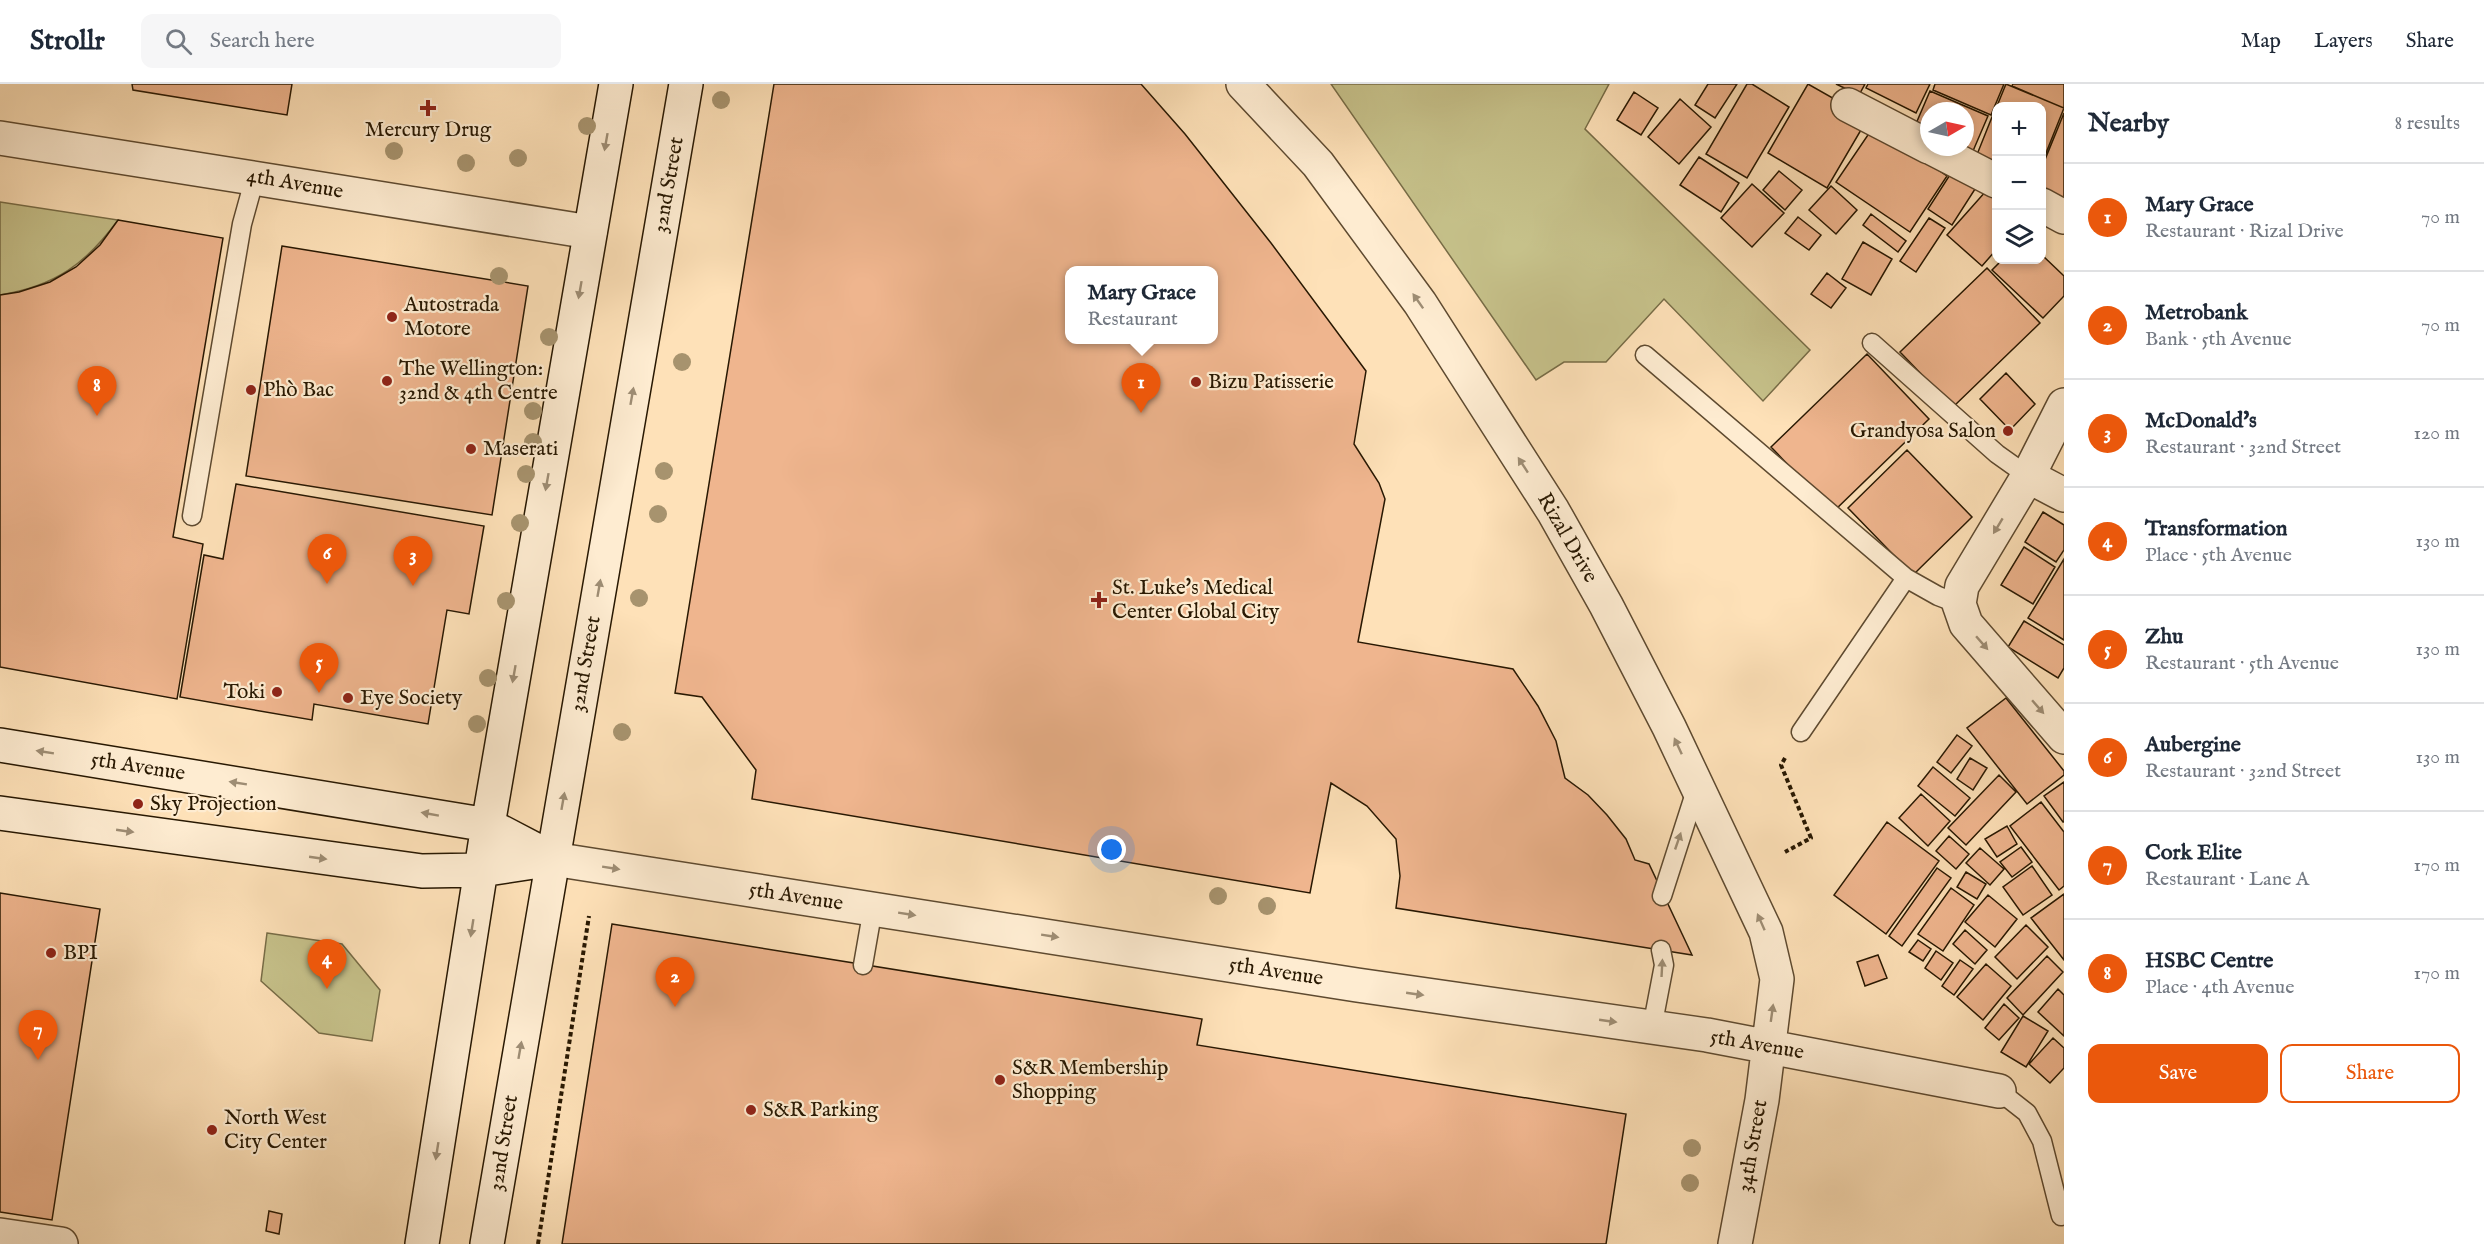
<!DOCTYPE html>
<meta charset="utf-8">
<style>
body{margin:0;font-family:"IM FELL English",serif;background:#f6f6f7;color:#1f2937}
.controls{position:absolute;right:18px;top:18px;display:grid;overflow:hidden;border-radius:12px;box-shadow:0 3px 9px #0003}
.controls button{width:54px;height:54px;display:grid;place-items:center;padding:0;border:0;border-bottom:2px solid #e0e1e3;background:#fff;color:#1f2937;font:30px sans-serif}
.compass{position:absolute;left:1920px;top:18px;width:54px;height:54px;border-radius:50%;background:#fff;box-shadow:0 3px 9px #0003;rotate:81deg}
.you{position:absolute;left:1112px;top:766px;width:21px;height:21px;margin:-15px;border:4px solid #fff;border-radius:50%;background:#1a73e8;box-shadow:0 0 0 9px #1a73e833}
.badge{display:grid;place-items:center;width:39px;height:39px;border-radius:50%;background:#ea580c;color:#fff;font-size:20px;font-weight:700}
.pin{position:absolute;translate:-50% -50px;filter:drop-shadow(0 2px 3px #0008)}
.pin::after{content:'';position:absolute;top:32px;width:21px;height:18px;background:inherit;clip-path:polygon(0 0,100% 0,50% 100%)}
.popup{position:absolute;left:1065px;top:182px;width:153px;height:78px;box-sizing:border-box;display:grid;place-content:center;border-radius:12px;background:#fff;filter:drop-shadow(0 2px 4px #0005);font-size:20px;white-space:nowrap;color:#747a83}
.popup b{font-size:22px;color:#1f2937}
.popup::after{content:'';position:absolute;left:50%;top:100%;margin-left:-12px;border:12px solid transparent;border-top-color:#fff}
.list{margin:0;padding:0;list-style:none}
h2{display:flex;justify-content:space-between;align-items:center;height:78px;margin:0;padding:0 24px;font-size:26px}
h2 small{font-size:20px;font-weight:400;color:#747a83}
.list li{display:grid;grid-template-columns:39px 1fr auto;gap:18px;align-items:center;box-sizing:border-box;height:108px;padding:0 24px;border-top:2px solid #e0e1e3}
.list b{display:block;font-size:22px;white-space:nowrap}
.list p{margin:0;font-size:20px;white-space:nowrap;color:#747a83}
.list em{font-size:20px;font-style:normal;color:#747a83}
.actions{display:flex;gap:12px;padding:18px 24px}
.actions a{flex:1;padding:14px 0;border:2px solid #ea580c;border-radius:12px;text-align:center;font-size:21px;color:#ea580c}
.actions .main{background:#ea580c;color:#fff}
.icon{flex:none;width:33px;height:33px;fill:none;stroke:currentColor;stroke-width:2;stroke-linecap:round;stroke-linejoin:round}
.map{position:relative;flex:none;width:2064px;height:1160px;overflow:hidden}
header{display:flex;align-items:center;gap:36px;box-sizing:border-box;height:84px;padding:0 30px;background:#fff;border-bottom:2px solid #e0e1e3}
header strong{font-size:28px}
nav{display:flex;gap:33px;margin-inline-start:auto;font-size:21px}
.search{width:420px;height:54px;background:#f6f6f7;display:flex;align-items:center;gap:15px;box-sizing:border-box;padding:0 21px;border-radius:12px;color:#747a83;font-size:22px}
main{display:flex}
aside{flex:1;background:#fff}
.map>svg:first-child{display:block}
</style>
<header>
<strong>Strollr</strong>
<div class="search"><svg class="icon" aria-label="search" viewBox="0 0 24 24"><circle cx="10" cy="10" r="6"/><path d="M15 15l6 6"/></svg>Search here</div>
<nav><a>Map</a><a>Layers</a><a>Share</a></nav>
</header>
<main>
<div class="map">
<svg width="2064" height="1160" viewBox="0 0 2064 1160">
<rect width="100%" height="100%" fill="#fee1b8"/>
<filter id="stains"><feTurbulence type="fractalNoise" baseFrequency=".00333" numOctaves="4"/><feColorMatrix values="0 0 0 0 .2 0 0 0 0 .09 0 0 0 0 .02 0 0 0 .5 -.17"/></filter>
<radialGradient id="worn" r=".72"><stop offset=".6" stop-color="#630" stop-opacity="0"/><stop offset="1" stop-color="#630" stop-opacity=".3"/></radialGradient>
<path fill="#c6c18a" stroke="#776c46" stroke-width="1.5" d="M 1331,0 L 1609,0 L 1585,45 L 1810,266 L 1763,317 L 1664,215 L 1606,278 L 1564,278 L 1536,296 Z
M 0,118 L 118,136 C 86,180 55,202 0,211 Z
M 267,849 L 342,860 L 380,906 L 372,957 L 319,949 L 261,897 Z"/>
<path fill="#efb58e" stroke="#281802" stroke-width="1.5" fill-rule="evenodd" d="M 132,0 L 292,0 L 287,31 L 133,6 Z
M 774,0 L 1141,0 L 1185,50 L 1271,159 L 1366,287 L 1354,360 L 1379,399 L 1385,415 L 1358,558 L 1513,585 L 1538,622 L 1556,657 L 1565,694 L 1588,711 L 1607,731 L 1626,755 L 1635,776 L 1649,780 L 1692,871 L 1396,824 L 1400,792 L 1396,755 L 1367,722 L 1331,699 L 1310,809 L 752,715 L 756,686 L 702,613 L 675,609 ZM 1069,186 L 1213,186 L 1213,256 L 1069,256 Z
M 1708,0 L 1737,0 L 1715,34 L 1695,21 Z
M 1747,0 L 1752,0 L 1789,23 L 1747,94 L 1706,70 Z
M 1808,0 L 1868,34 L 1827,104 L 1768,69 Z
M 1836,0 L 1865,0 L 1859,11 Z
M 1868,0 L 1930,0 L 1916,29 L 1866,4 Z
M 1935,0 L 2004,0 L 1991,31 L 1933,6 Z
M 2006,0 L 2064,24 L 2042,79 L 2042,22 L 1997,22 Z
M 2013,0 L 2064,0 L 2064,24 L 2012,2 Z
M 1930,7 L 1988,32 L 1970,74 L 1965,63 L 1965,27 L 1929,27 L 1929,56 L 1912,49 Z
M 1634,8 L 1658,24 L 1641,51 L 1617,36 Z
M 1680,15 L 1711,43 L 1679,80 L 1648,53 Z
M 1996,23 L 1996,88 L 1974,78 Z
M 2064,29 L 2064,116 L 2042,107 L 2042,83 Z
M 1874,42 L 1947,92 L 1910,148 L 1836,98 Z
M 1699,73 L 1739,99 L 1721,128 L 1680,101 Z
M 1953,86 L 1977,102 L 1952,141 L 1928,125 Z
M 1779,87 L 1802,106 L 1785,126 L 1763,106 Z
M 1752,100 L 1784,129 L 1752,163 L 1721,134 Z
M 1831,102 L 1857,126 L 1836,150 L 1809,126 Z
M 1986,107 L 1996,116 L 1996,166 L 1982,182 L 1947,151 Z
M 1871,130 L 1906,157 L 1898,168 L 1863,141 Z
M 1798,133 L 1821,151 L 1809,166 L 1785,149 Z
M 1929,134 L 1945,144 L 1916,188 L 1900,177 Z
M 118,136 L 223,154 L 173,453 L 203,460 L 177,615 L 0,583 L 0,211 L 19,208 L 50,198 L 76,183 L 100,161 Z
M 1863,158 L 1892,175 L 1871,211 L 1842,195 Z
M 282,162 L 528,202 L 492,431 L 246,392 Z
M 2042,171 L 2064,192 L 2064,212 L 2043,234 L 1992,186 L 2002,176 L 2042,176 Z
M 1987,184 L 2040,239 L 1953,323 L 1900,268 Z
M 1827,189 L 1846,204 L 1831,224 L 1811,210 Z
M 1867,270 L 1929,335 L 1833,428 L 1771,363 Z
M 2006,289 L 2035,320 L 2010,346 L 1980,315 Z
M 1907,366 L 1972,433 L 1913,491 L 1848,424 Z
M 236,400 L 484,442 L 469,530 L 447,526 L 428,640 L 314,620 L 312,636 L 180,613 L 204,471 L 223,475 Z
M 2043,428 L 2064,441 L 2064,466 L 2056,478 L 2025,458 Z
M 2024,463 L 2055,483 L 2033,520 L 2001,501 Z
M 2064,475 L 2064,556 L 2028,534 Z
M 2024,537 L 2064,561 L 2064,584 L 2058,594 L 2008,563 Z
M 2006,614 L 2064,687 L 2064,691 L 2027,720 L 1967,644 Z
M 1957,651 L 1972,662 L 1951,689 L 1937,678 Z
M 1970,674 L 1987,684 L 1973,706 L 1957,695 Z
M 1933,683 L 1970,714 L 1955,732 L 1918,702 Z
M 1999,691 L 2016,708 L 1966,761 L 1948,744 Z
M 2064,698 L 2064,738 L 2063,738 L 2044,712 Z
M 1921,710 L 1950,737 L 1928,762 L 1899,734 Z
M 2041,718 L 2064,748 L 2064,802 L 2059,806 L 2010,742 Z
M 1887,738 L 1939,777 L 1886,850 L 1834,811 Z
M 2007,742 L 2017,760 L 1997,773 L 1985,755 Z
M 1949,752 L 1969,770 L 1956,785 L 1936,767 Z
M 2021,763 L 2032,778 L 2012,793 L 2000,778 Z
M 1980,764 L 2004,785 L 1990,801 L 1966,779 Z
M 2032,782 L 2052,811 L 2023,831 L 2003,803 Z
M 1937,784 L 1951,794 L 1902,862 L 1889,852 Z
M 1966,788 L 1986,800 L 1977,815 L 1957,803 Z
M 1951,804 L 1974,821 L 1943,867 L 1918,850 Z
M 0,809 L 100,825 L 52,1136 L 0,1128 Z
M 2064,810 L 2064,876 L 2031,834 Z
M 1988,811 L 2017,835 L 1995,863 L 1965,838 Z
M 612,840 L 1202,935 L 1197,961 L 1626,1030 L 1606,1160 L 562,1160 Z
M 2026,841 L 2048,863 L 2017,895 L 1995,873 Z
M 1965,846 L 1987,866 L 1975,880 L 1953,860 Z
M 1918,856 L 1931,865 L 1923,877 L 1909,868 Z
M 1936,867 L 1953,879 L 1941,896 L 1925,884 Z
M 1878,871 L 1887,894 L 1865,902 L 1857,878 Z
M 2047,872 L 2063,888 L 2023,931 L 2007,914 Z
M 1960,876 L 1973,885 L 1954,911 L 1942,902 Z
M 1986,880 L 2011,902 L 1983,936 L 1957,913 Z
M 2058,905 L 2064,911 L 2064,952 L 2038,928 Z
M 2004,920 L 2019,934 L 1999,956 L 1985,944 Z
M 2023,932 L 2048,947 L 2026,983 L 2001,968 Z
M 2053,954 L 2064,964 L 2064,984 L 2050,999 L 2029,980 Z
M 269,1127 L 282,1130 L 279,1150 L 266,1147 Z"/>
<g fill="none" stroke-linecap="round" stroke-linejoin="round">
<defs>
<path id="service" d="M 1872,259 L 1997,370 L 2028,392
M 1645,271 L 1906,494 L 1938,512 L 1959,520
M 192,432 L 242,140 L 255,93
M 1801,648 L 1906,494
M 1662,812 L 1697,703
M 863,881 L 873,824
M 1652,944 L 1664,881 L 1661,866
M 1999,1007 L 2027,1029 L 2042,1057 L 2061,1132"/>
<path id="minor" d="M 1243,0 L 1318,80 L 1420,219 L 1553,427 L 1606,521 L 1669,643 L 1766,848 L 1777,895 L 1762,1016 L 1735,1160
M 1848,21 L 1929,63
M 0,54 C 197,85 393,116 590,148
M 1930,63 L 1996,97
M 2042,121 L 2064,133
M 2064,321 L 2028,392 L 1962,502 L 1959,520 L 1966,540 L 2064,653
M 2028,392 L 2064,411
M 553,775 L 1357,901 L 1707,951 L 1999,1007
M 0,1151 L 61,1160"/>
<path id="secondary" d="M 0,661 L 488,741 L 553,775
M 0,729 L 422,787 L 481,786 L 553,775
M 422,1160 L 488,741 L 616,0
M 487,1160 L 686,0"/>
</defs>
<use href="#service" stroke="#5e4a30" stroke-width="21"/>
<use href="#minor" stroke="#5e4a30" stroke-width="36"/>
<use href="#secondary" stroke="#281802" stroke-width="36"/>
<path stroke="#281802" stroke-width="4" stroke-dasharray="4.5 3" stroke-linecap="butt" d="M 1785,674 L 1781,681 L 1811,754 L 1785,768
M 538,1160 L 589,832"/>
<use href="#service" stroke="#feecd1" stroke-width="18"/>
<use href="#minor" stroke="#feecd1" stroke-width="33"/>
<use href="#secondary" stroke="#feecd1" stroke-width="33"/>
</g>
<g fill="#a7936e">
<circle cx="721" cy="16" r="9"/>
<circle cx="587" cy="42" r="9"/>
<circle cx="394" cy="67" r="9"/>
<circle cx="518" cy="74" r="9"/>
<circle cx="466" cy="79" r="9"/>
<circle cx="499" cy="192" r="9"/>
<circle cx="549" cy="253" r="9"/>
<circle cx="682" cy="278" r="9"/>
<circle cx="533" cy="327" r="9"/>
<circle cx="533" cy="358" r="9"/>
<circle cx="664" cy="387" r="9"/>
<circle cx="526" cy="390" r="9"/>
<circle cx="658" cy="430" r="9"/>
<circle cx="520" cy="439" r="9"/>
<circle cx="639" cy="514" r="9"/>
<circle cx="506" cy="517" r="9"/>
<circle cx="488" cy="594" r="9"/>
<circle cx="477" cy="640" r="9"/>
<circle cx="622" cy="648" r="9"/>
<circle cx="1218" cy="812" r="9"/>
<circle cx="1267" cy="822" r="9"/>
<circle cx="1692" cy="1064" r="9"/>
<circle cx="1690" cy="1099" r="9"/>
</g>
<defs><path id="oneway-solid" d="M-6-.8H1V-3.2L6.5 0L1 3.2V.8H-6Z" transform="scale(1.5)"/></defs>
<g fill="#9e8d74">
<use href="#oneway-solid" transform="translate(606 58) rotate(100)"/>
<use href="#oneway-solid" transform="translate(580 206) rotate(100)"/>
<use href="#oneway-solid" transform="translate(1418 217) rotate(-125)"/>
<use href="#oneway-solid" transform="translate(632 312) rotate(-80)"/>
<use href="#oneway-solid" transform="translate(1523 381) rotate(-123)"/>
<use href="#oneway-solid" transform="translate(547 398) rotate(100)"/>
<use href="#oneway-solid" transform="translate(1998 442) rotate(121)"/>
<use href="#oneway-solid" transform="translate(599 504) rotate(-80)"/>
<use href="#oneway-solid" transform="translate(1982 559) rotate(49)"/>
<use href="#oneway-solid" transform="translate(514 590) rotate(100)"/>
<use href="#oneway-solid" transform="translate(2038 623) rotate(49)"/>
<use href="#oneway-solid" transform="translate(1678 662) rotate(-115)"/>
<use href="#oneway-solid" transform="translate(45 668) rotate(-171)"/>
<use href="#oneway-solid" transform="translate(238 699) rotate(-171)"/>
<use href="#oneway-solid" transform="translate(563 717) rotate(-80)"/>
<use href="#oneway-solid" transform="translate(430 730) rotate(-170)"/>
<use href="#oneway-solid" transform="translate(125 747) rotate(8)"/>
<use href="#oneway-solid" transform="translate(1678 757) rotate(-71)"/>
<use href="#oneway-solid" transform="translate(318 774) rotate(8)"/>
<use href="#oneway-solid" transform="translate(611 784) rotate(9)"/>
<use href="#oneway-solid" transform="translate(907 830) rotate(9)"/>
<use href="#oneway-solid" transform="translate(1761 838) rotate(-114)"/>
<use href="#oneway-solid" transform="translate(472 844) rotate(99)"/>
<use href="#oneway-solid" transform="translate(1050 852) rotate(9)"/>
<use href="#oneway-solid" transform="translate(1662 884) rotate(-87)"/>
<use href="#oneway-solid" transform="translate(1415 910) rotate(8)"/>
<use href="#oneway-solid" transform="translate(1772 929) rotate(-82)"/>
<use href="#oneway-solid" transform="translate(1608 937) rotate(8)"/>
<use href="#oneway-solid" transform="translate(520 966) rotate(-80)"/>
<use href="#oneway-solid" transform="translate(437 1067) rotate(99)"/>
</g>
<g fill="#8f2418" stroke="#feecd1" stroke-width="2">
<path d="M425 15h6v6h6v6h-6v6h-6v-6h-6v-6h6z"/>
<circle cx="392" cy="233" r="6"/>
<circle cx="387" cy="297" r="6"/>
<circle cx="1196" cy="298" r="6"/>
<circle cx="251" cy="306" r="6"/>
<circle cx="2008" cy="347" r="6"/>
<circle cx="471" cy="365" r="6"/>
<path d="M1096 507h6v6h6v6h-6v6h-6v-6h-6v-6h6z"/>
<circle cx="277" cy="608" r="6"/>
<circle cx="348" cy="614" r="6"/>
<circle cx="138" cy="720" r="6"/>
<circle cx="51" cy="869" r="6"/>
<circle cx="1000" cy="996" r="6"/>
<circle cx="751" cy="1026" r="6"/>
<circle cx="212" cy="1046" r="6"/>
</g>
<g text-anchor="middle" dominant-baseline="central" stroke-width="4.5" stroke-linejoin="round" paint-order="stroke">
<g font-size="21" fill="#281802" stroke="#feecd1" text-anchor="start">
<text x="428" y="46" text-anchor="middle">Mercury Drug</text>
<text x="404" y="221">Autostrada<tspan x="404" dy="24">Motore</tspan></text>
<text x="399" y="285">The Wellington:<tspan x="399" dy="24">32nd &amp; 4th Centre</tspan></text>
<text x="1208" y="298">Bizu Patisserie</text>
<text x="263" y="306">Phò Bac</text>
<text x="1996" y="347" text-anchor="end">Grandyosa Salon</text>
<text x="483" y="365">Maserati</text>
<text x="1112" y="504">St. Luke's Medical<tspan x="1112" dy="24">Center Global City</tspan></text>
<text x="265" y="608" text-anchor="end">Toki</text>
<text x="360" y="614">Eye Society</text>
<text x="150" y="720">Sky Projection</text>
<text x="63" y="869">BPI</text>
<text x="1012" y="984">S&amp;R Membership<tspan x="1012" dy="24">Shopping</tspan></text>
<text x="763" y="1026">S&amp;R Parking</text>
<text x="224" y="1034">North West<tspan x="224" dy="24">City Center</tspan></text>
</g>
<g font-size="21" fill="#281802" stroke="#feecd1">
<text transform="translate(295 100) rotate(10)">4th Avenue</text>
<text transform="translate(669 101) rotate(-80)">32nd Street</text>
<text transform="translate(1567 454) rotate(60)">Rizal Drive</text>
<text transform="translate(586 580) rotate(-80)">32nd Street</text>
<text transform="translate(138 683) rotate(9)">5th Avenue</text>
<text transform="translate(796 813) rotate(9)">5th Avenue</text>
<text transform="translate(1276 888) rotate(9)">5th Avenue</text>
<text transform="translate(1757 961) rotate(10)">5th Avenue</text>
<text transform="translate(504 1059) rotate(-81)">32nd Street</text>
<text transform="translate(1753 1062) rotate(-80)">34th Street</text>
</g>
</g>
<rect width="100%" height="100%" filter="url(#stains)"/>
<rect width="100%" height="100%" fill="url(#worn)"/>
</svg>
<div class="controls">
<button>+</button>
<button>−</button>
<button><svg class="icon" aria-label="layers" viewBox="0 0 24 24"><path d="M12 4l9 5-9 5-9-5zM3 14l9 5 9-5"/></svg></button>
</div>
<svg class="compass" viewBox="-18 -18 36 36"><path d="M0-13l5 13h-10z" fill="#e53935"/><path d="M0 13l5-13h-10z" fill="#747a83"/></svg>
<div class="you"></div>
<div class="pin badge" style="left:1141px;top:329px">1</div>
<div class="popup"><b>Mary Grace</b>Restaurant</div>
<div class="pin badge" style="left:675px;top:923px">2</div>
<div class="pin badge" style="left:413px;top:502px">3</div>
<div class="pin badge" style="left:327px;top:905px">4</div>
<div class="pin badge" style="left:319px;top:609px">5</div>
<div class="pin badge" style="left:327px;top:500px">6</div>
<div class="pin badge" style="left:38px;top:976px">7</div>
<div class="pin badge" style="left:97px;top:332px">8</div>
</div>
<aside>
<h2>Nearby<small>8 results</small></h2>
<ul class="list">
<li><span class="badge">1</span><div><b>Mary Grace</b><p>Restaurant · Rizal Drive</p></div><em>70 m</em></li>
<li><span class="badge">2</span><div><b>Metrobank</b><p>Bank · 5th Avenue</p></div><em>70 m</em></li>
<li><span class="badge">3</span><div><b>McDonald's</b><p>Restaurant · 32nd Street</p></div><em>120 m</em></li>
<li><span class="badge">4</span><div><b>Transformation</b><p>Place · 5th Avenue</p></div><em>130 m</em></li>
<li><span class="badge">5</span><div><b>Zhu</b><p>Restaurant · 5th Avenue</p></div><em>130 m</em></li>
<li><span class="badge">6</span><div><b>Aubergine</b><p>Restaurant · 32nd Street</p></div><em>130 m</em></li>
<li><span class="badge">7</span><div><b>Cork Elite</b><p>Restaurant · Lane A</p></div><em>170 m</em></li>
<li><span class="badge">8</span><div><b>HSBC Centre</b><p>Place · 4th Avenue</p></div><em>170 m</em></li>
</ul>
<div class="actions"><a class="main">Save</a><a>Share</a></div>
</aside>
</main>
